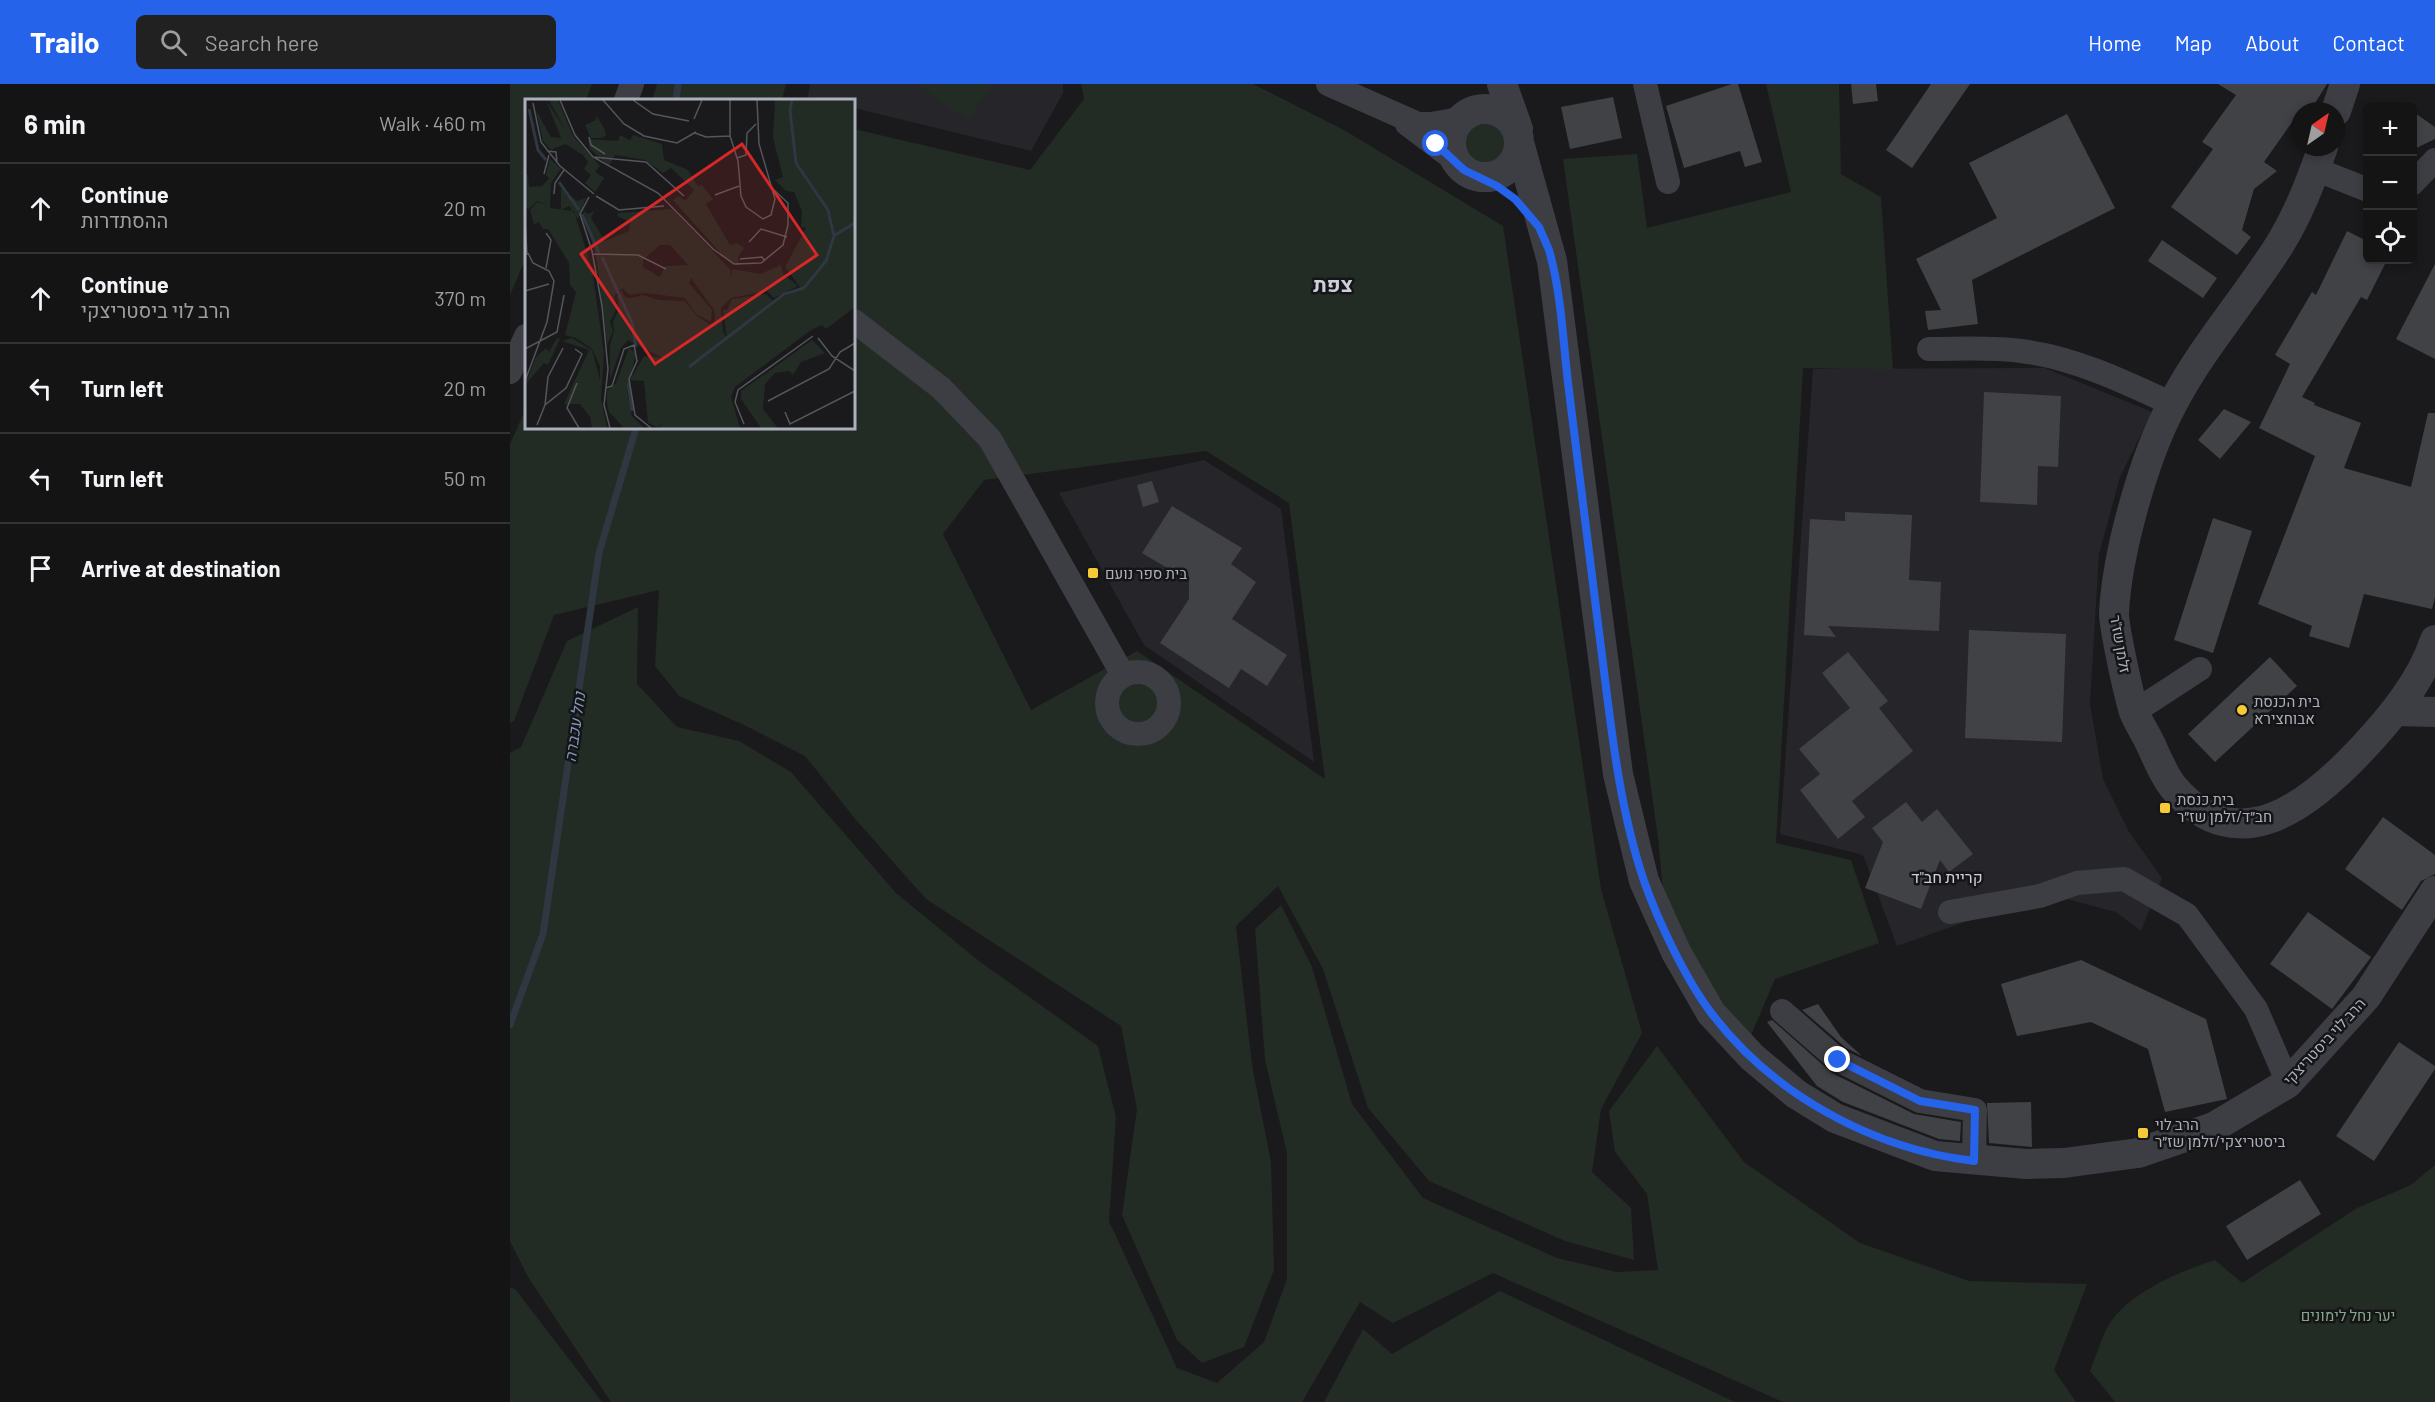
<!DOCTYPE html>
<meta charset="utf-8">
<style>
body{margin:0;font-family:Barlow,Heebo,sans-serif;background:#212122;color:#f1f3f6}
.controls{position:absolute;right:18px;top:18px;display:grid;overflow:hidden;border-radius:9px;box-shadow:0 3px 9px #0003}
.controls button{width:54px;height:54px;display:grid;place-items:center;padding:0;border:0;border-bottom:2px solid #333334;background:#141415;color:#f1f3f6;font:30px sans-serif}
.compass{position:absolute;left:1781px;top:18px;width:54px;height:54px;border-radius:50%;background:#141415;box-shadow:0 3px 9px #0003;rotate:34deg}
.stop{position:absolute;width:18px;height:18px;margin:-14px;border:4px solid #2563eb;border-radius:50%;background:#fff}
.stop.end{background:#2563eb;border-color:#fff;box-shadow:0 2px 6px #0008}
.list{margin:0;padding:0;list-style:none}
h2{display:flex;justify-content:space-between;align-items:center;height:78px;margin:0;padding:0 24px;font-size:26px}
h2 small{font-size:20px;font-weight:400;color:#9d9ea0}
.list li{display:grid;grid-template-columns:39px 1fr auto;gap:18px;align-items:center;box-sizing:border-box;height:90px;padding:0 24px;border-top:2px solid #333334}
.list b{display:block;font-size:22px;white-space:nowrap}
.list p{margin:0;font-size:20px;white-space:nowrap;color:#9d9ea0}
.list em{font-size:20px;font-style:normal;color:#9d9ea0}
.icon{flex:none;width:33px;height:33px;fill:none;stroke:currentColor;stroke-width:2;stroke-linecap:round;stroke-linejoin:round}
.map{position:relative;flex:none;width:1925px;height:1318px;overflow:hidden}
header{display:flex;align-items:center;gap:36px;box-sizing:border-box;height:84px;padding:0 30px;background:#2563eb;color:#fff}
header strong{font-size:28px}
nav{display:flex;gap:33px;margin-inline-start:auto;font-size:21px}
.search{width:420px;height:54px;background:#212122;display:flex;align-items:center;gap:15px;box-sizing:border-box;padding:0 21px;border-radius:9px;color:#9d9ea0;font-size:22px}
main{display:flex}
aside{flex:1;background:#141415}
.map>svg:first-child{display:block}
</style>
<header>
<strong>Trailo</strong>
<div class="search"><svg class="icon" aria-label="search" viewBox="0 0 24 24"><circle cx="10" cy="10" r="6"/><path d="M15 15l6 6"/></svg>Search here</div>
<nav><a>Home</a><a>Map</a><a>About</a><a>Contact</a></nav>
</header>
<main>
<aside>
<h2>6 min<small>Walk · 460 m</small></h2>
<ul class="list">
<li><svg class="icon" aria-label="ahead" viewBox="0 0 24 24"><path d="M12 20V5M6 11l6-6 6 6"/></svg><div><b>Continue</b><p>ההסתדרות</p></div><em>20 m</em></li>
<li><svg class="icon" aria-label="ahead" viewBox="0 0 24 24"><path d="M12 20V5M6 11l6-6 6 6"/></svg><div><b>Continue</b><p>הרב לוי ביסטריצקי</p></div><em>370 m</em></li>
<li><svg class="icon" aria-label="left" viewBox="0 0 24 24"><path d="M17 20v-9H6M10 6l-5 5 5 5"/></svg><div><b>Turn left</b></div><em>20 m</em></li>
<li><svg class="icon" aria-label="left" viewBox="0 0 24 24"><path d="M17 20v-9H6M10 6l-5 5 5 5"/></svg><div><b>Turn left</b></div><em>50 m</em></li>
<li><svg class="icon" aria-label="arrive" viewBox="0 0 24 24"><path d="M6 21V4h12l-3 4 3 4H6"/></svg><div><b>Arrive at destination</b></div></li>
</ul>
</aside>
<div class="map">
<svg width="1925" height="1318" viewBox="0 0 1925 1318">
<rect width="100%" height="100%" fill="#1a1a1c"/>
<path fill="#26262a" d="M 300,0 L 553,0 L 553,9 L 521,67 L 344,24 L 344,16 L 313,16 L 298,13 Z
M 1535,284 L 1642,328 L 1610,393 L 1589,470 L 1580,620 L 1593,695 L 1619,748 L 1652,794 L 1631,847 L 1606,828 L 1549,813 L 1512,818 L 1387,862 L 1353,771 L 1270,750 L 1303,285 Z
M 694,376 L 771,425 L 804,678 L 634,561 L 549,409 Z"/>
<path fill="#222b24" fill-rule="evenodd" d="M 0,0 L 82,0 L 76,16 L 16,16 L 16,174 L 0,211 Z
M 147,0 L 276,0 L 272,16 L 142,16 Z
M 412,0 L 484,0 L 457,37 L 410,2 Z
M 571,0 L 743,0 L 834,46 L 993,142 L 1091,805 L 1132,949 L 1091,1025 L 1082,1088 L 1121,1124 L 1124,1176 L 1055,1157 L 919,1097 L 858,1024 L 813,885 L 768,802 L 726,842 L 742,981 L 761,1078 L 764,1186 L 734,1263 L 692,1279 L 667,1256 L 612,1131 L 627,1025 L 611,942 L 416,815 L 346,736 L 295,672 L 234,641 L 169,612 L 145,582 L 149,506 L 44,531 L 4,637 L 0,639 L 0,360 L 16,324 L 16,344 L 344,344 L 344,45 L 520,86 L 574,15 ZM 696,367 L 779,419 L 815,695 L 627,567 L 521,626 L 433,450 L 474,396 Z
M 1256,0 L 1329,0 L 1331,90 L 1371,113 L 1383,286 L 1293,284 L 1266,759 L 1341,776 L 1369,859 L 1265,895 L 1230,977 L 1155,829 L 1148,754 L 1053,75 L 1127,70 L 1137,144 L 1281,108 Z
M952 59a23 23 0 1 1 46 0a23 23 0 1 1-46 0Z
M 128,523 L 127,600 L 167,643 L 229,657 L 281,688 L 386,809 L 469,877 L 588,962 L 606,1033 L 599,1137 L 667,1284 L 707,1299 L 754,1258 L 777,1195 L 777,1069 L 755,976 L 745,845 L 771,821 L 802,883 L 842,1020 L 913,1114 L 1047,1174 L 1106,1188 L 1148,1186 L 1137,1110 L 1105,1068 L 1099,1027 L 1147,962 L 1234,1078 L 1350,1159 L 1459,1197 L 1577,1200 L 1544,1286 L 1566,1318 L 1273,1318 L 983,1189 L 883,1239 L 850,1218 L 792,1318 L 101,1318 L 18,1193 L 0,1157 L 0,669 L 11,663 L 57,557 Z
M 1925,1081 L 1925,1318 L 1605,1318 L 1580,1287 C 1587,1271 1592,1249 1602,1236 C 1623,1207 1673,1186 1705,1176 L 1732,1199 L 1847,1124 L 1901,1101 Z
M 0,1203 L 6,1206 L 92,1318 L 0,1318 Z
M 990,1207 L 1225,1318 L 814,1318 L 853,1245 L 882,1270 Z"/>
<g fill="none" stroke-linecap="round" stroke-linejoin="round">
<path stroke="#2f3741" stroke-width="7" d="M 166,16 L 168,0
M 0,941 L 33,850 L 89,469 L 126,344"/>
</g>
<path fill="#414246" d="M 1222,0 L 1228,0 L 1252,78 L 1235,83 L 1230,67 L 1174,84 L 1156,22 Z
M 1341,0 L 1366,0 L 1368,17 L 1343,20 Z
M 1421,0 L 1460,0 L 1402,84 L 1376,66 Z
M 1708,0 L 1817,0 L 1800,27 L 1790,27 L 1754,78 L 1767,87 L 1744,105 L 1732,146 L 1741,153 L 1727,171 L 1661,123 L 1703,65 L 1692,58 L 1726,11 Z
M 1103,13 L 1112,54 L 1060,65 L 1051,23 Z
M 1902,27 L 1925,43 L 1925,55 L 1902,66 Z
M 1557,30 L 1605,124 L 1462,196 L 1468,240 L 1418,246 L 1415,227 L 1431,226 L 1406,175 L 1487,134 L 1459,79 Z
M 1837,147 L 1857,157 L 1857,176 L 1877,176 L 1857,216 L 1851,213 L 1792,313 L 1805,319 L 1804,321 L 1851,339 L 1834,384 L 1901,403 L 1918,329 L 1925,329 L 1925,513 L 1922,525 L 1854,510 L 1839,564 L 1799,552 L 1802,542 L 1748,520 L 1805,372 L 1749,344 L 1780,280 L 1765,271 L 1802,208 L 1806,211 Z
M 1652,156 L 1707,194 L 1693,214 L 1638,177 Z
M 1925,180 L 1925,275 L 1886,255 Z
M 1474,308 L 1551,312 L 1548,383 L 1528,382 L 1527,421 L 1470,418 Z
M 1714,325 L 1741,338 L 1710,375 L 1688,356 Z
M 642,397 L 649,418 L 633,423 L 627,401 Z
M 662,422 L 732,464 L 721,480 L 746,498 L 722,535 L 777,571 L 757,602 L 731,585 L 719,604 L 650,559 L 679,515 L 679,497 L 632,469 Z
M 1335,428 L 1402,431 L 1399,496 L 1431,498 L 1429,547 L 1318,542 L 1326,553 L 1294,551 L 1300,435 L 1335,437 Z
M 1703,434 L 1742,447 L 1703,569 L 1664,556 Z
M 1459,546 L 1556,550 L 1552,658 L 1455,654 Z
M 1338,568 L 1378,617 L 1369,624 L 1403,667 L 1342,717 L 1355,733 L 1328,755 L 1290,706 L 1310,690 L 1289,665 L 1340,624 L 1312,589 Z
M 1760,573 L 1787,602 L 1705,678 L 1678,650 Z
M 1396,718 L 1412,738 L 1427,725 L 1463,770 L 1439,788 L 1430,776 L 1411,825 L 1355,804 L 1373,758 L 1362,744 Z
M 1873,733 L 1925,771 L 1925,790 L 1911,797 L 1892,826 L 1835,785 Z
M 1798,828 L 1861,873 L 1822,925 L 1760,880 Z
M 1571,876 L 1696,935 L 1717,1015 L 1655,1028 L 1638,965 L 1581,938 L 1507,952 L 1491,900 Z
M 1308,920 L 1331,953 L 1352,972 L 1336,964 L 1292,926 Z
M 1262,936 L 1322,989 L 1404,1030 L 1451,1038 L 1450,1057 L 1429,1055 L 1333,1018 L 1307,1002 L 1257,938 Z
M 1889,958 L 1925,982 L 1925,985 L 1864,1077 L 1826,1052 Z
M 1521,1018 L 1522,1063 L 1479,1059 L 1477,1019 Z
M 1790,1096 L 1811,1130 L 1737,1176 L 1716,1142 Z"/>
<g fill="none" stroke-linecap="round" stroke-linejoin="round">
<path stroke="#3d3d44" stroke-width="24" d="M 818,0 L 908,40 L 921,40 L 950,35
M 1135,0 L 1158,98
M 116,16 L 122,0
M 897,40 L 946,77
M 1805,85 L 1858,106
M 1902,100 L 1925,76
M 344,237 L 431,304 L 480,355 L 613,591
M 1419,265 C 1449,265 1481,263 1511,267 C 1563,273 1615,298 1662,320
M 0,288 L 16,252
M597 619a31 31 0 1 1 62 0a31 31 0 1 1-62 0Z
M 1624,628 L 1690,585
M 1440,828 L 1530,812 L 1567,799 L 1614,795 L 1677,831 L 1746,925 L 1778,999
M 1272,927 L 1328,976 L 1410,1017 L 1465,1026 L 1464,1077"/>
<path stroke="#3d3d44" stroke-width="30" d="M 992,0 L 1008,45
M941 59a34 34 0 1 1 68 0a34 34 0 1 1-68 0Z
M 1826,27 L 1835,0
M 1010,62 L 1042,177 L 1108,690 L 1134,797 L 1166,868 L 1201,929 L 1242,973 L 1286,1010 L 1325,1034 L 1425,1072 L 1516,1080 L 1554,1079 L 1628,1069 L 1704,1043 L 1778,999 L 1856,913 L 1925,807
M 1813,63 C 1801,97 1789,129 1770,160 C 1736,214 1693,262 1663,319 C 1634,372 1607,469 1604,529 C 1604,544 1619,612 1624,628 C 1628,638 1634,647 1639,657 C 1646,671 1653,691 1664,704 C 1729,779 1800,720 1851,666 C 1881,634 1911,598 1925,556
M 1887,627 L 1925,628"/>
</g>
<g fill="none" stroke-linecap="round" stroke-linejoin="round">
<path stroke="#2563eb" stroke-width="8" d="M 926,60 L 954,86 L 987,102 L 1005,115 L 1029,143 L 1039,166 C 1052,211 1053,261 1059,307 C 1069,388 1079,468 1089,548 C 1100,631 1107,717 1134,797 C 1148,837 1176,896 1202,930 C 1264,1011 1363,1065 1464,1077 L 1465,1026 L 1410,1017 L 1328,976"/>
</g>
<g fill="#f7ca38" stroke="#151518" stroke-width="2">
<rect x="577" y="483" width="12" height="12" rx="3"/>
<circle cx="1732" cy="626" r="6"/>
<rect x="1649" y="718" width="12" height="12" rx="3"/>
<rect x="1627" y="1043" width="12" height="12" rx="3"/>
</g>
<g text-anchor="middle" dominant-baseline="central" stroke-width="5" stroke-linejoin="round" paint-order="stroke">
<g font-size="15" fill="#acb0bc" stroke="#151518" text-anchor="start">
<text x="595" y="489">בית ספר נועם</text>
<text x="1744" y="617">בית הכנסת<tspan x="1744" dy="17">אבוחצירא</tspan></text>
<text x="1667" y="715">בית כנסת<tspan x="1667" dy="17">חב״ד/זלמן שז״ר</tspan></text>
<text x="1645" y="1040">הרב לוי<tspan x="1645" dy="17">ביסטריצקי/זלמן שז״ר</tspan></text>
</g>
<g font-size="15" fill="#acb0bc" stroke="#151518">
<text transform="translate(1611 560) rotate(80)">זלמן שז"ר</text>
<text transform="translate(1814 957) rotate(-47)">הרב לוי ביסטריצקי</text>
</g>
<g font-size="15" fill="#83a789" stroke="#151518">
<text x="1838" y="1231">יער נחל לימונים</text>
</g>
<g font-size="16" font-style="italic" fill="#839ab7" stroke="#151518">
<text transform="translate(64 643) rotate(-82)">נחל עכברה</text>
</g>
<g font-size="16" fill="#cecfd8" stroke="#151518">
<text x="1437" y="792">קריית חב"ד</text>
</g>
<g font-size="21" font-weight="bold" fill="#cecfd8" stroke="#151518">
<text x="823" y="199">צפת</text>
</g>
</g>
<g transform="translate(15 15)">
<rect width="330" height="330" fill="#1a1a1c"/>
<path d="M 21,1 L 41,32 L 24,1 L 33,1 L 48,37 L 75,67 L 70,73 L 79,79 L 70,93 L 60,84 L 66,76 L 59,70 L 63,63 L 58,56 L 40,45 L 26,51 L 18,42 L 11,11 L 26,38 L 36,39 ZM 250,1 L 329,1 L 330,208 L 301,230 L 297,226 L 286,231 L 210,288 L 206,298 L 215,329 L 133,329 L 138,325 L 132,328 L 123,324 L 119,282 L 105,281 L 119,257 L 138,259 L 103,241 L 96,249 L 85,281 L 85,247 L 89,232 L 88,222 L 94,210 L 92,198 L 96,191 L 100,198 L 106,199 L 118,196 L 134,201 L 160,202 L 171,216 L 184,225 L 189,224 L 190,218 L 189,211 L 166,179 L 164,184 L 187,211 L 186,223 L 171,215 L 160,199 L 119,194 L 105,196 L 97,189 L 89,197 L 92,208 L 85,223 L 88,232 L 82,246 L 72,162 L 58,111 L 63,115 L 69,112 L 66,119 L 80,142 L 104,132 L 105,123 L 92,117 L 93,114 L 147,110 L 205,170 L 206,178 L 207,170 L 235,175 L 256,166 L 258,175 L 273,187 L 249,199 L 242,192 L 206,199 L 196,209 L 198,232 L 202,240 L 198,211 L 202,211 L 207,200 L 241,195 L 249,203 L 275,188 L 260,168 L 281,129 L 276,128 L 277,112 L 269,93 L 261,92 L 250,81 L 258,78 L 248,39 ZM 135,146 L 145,146 L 163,166 L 140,167 L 135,178 L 118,168 L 118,161 ZM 71,16 L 80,31 L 81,37 L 76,39 L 66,39 L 60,26 L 71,21 ZM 95,36 L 105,41 L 108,36 L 137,45 L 139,61 L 163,71 L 173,87 L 177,86 L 188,100 L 181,105 L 205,146 L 212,144 L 219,149 L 213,158 L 214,167 L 200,159 L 148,101 L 154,97 L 160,102 L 169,91 L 146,69 L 138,74 L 120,61 L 90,56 L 84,67 L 65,50 L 63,40 L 93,42 ZM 25,60 L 36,70 L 26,84 L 25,109 L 49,112 L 67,170 L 79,254 L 76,300 L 82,329 L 67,329 L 65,318 L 55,305 L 39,305 L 64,251 L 37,242 L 47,239 L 67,251 L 75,281 L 75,267 L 67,250 L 51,239 L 40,236 L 51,193 L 45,186 L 44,164 L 23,130 L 18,130 L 14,123 L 9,126 L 5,111 L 12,103 L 22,106 L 12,102 L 3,111 L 0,104 L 0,76 L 3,76 L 4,88 L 17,87 L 24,79 L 21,76 ZM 36,89 L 52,102 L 61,99 L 53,120 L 44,107 L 36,111 ZM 32,239 L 35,240 L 23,266 L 19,264 L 0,286 L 11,258 L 21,249 L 24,253 ZM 287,241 L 300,254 L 276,263 L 268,276 L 264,272 L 250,274 L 240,285 L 238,310 L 253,329 L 236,329 L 216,300 L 216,292 ZM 104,249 L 111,254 L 102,293 L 107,317 L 119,329 L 99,329 L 84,313 L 82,304 L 82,292 L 91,284 Z" fill="#222b24" fill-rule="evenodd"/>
<path fill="none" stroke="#2f3741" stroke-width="3" d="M 4,10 L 13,51 L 21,61M 34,83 L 54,111M 57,115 L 74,154M 310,136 L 330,124M 77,158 L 107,224 L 111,248M 164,268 L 259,195 L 279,189 L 301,162 L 309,137 L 303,111 L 271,64 L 265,11 L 267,1M 103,284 L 107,312"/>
<path fill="none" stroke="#54565c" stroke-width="1.5" d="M 35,1 L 50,36 L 68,58 L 133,94 L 188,150 L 209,165 L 236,164 L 258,146 L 263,126 L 263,104 L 249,91M 78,1 L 99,25 L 119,37 L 152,44 L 171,33M 108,1 L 128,15 L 164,22M 205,1 L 205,37 L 213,62 L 216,97 L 221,108 L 238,120 L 246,116 L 250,100 L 234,45 L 232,1M 8,4 L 16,43 L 35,67 L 69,95M 330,12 L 330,32M 169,20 L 177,1M 170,34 L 181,38 L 205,37M 64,38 L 66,46 L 80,55M 22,52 L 31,53 L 32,64M 68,58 L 121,63 L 159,97M 212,59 L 221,56 L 222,34 L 231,25M 19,75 L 24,56M 29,95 L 30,84 L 39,71M 190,96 L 214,87M 71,97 L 94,111 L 139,107M 64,98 L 55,115 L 67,152 L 77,207 L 83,270 L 79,306 L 85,329M 0,119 L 2,156M 21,134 L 26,141 L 21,169M 224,143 L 236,130 L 262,138M 68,155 L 113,156 L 141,170M 215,160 L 237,158 L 240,162M 0,192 L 24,185M 293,239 L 307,257 L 330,272M 0,250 L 32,233 L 39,196M 0,282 L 22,223 L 29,182 L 24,172 L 8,164 L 3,154M 52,284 L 42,309 L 54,329M 81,289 L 87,287 L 99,250 L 109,246 L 112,262 L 104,280 L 110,316 L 126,329M 243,302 L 304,270 L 315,253 L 330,244M 20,306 L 23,278 L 38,249M 260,313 L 265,325 L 330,292M 219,325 L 210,303 L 213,291 L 288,237M 12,326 L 20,306 L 41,289 L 57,255 L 50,250"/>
<path fill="#d62828" fill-opacity="0.15" stroke="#d62828" stroke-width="3" d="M 217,45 L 292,156 L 130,265 L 56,155 Z"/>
<rect width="330" height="330" fill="none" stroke="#acb0bc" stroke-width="3"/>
</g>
</svg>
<div class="controls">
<button>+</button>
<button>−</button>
<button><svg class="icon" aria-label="locate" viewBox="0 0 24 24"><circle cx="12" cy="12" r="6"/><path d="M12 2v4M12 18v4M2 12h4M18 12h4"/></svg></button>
</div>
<svg class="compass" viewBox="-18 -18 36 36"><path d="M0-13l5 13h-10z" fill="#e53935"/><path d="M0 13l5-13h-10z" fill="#9d9ea0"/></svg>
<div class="stop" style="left:926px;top:60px"></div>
<div class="stop end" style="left:1328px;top:976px"></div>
</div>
</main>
